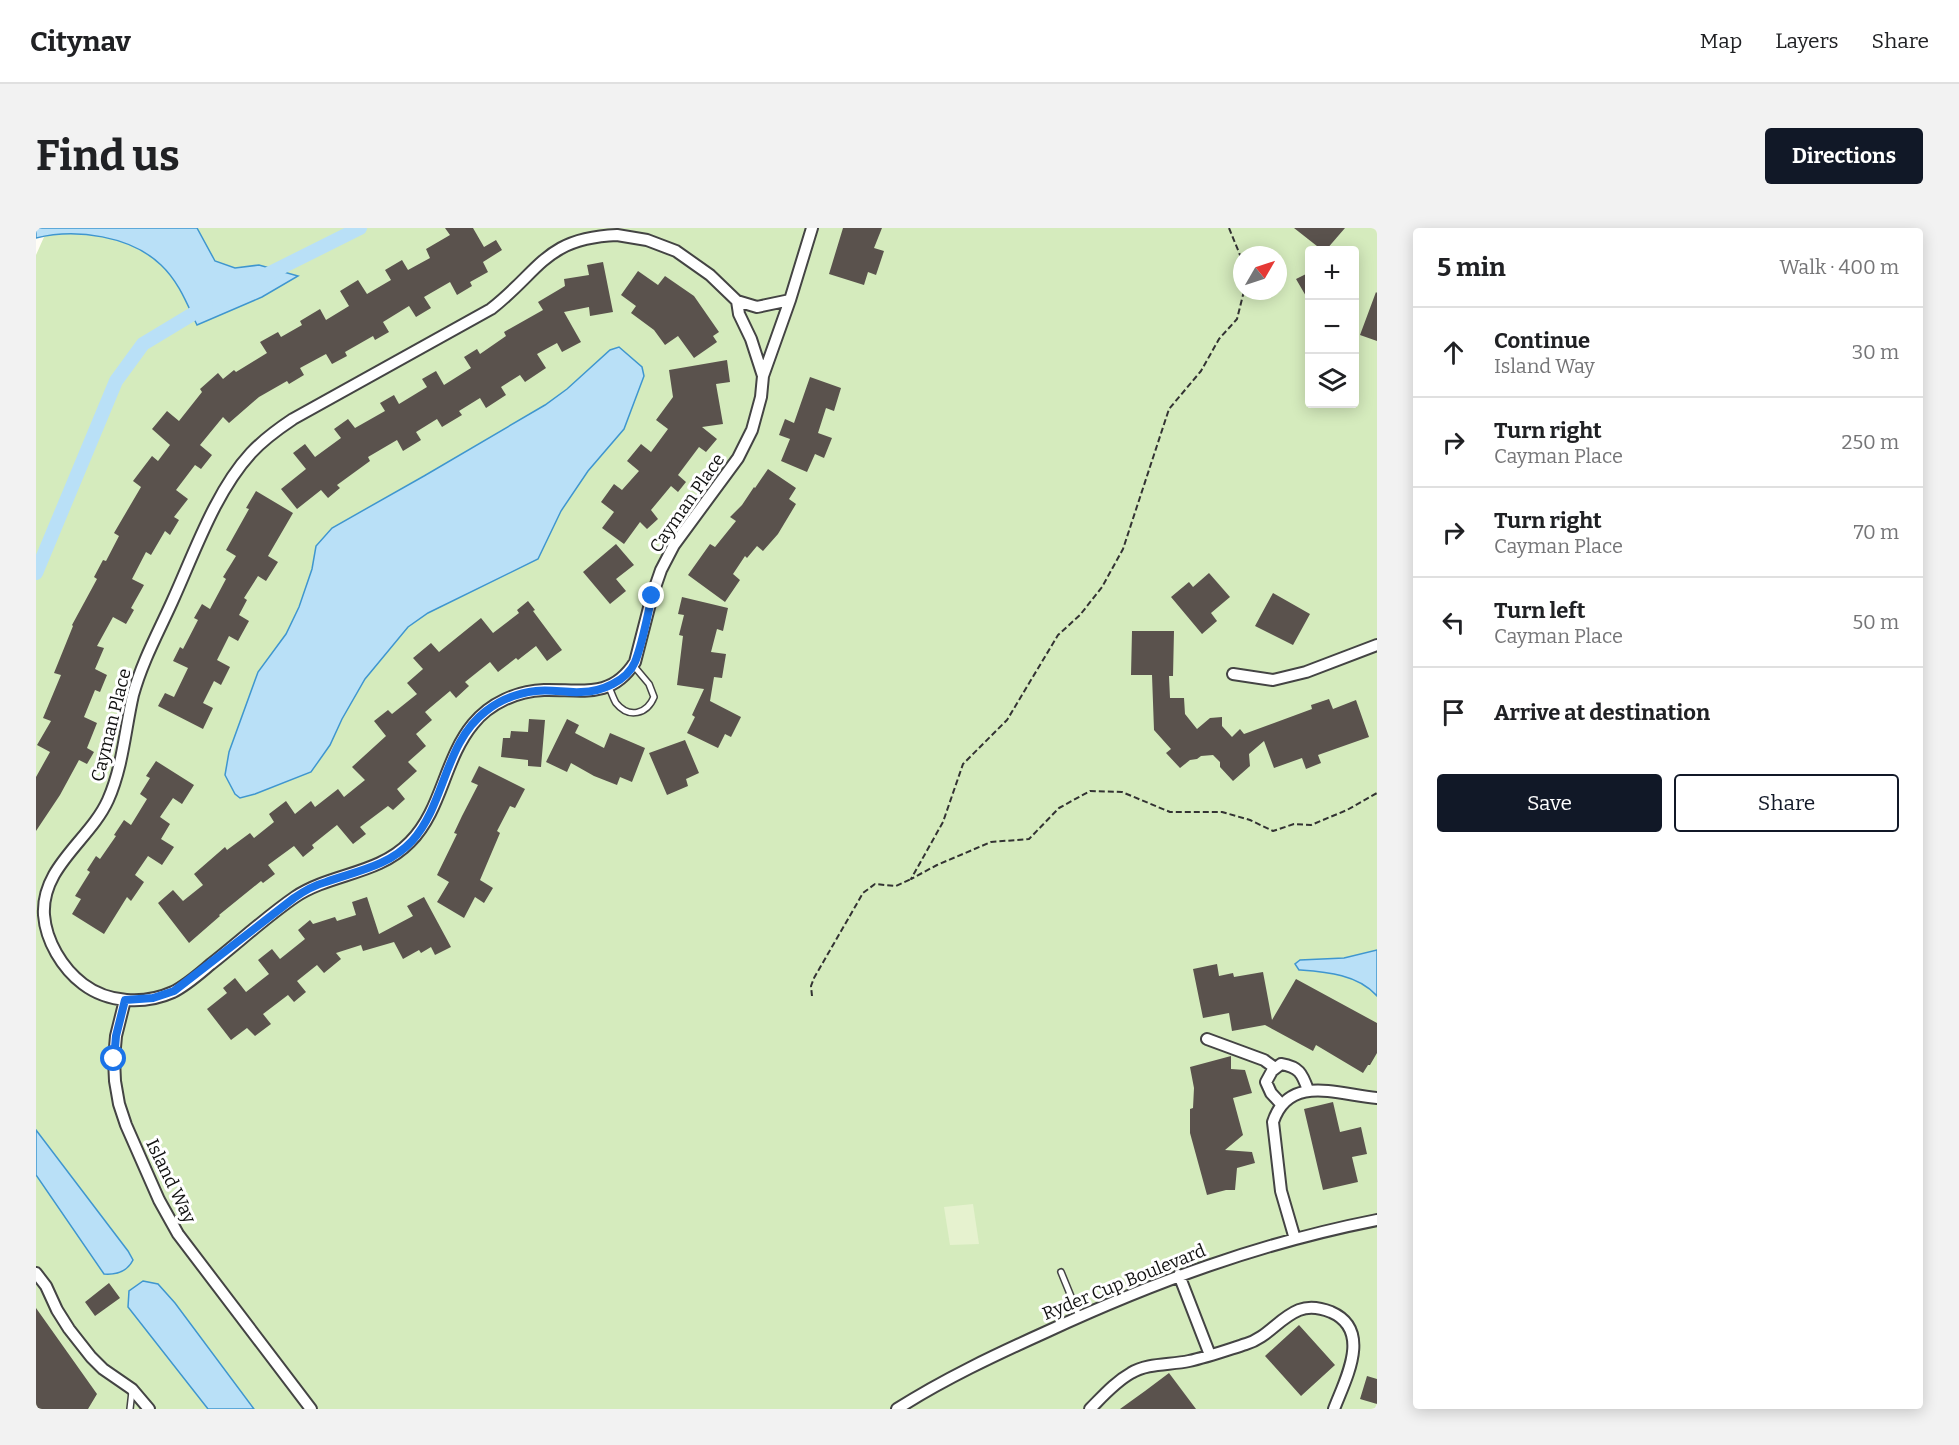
<!DOCTYPE html>
<meta charset="utf-8">
<style>
body{margin:0;font-family:Bitter,serif;background:#f2f2f2;color:#202124}
.controls{position:absolute;right:18px;top:18px;display:grid;overflow:hidden;border-radius:6px;box-shadow:0 3px 15px #0003}
.controls button{width:54px;height:54px;display:grid;place-items:center;padding:0;border:0;border-bottom:2px solid #e0e0e0;background:#fff;color:#202124;font:30px sans-serif}
.compass{position:absolute;left:1197px;top:18px;width:54px;height:54px;border-radius:50%;background:#fff;box-shadow:0 3px 15px #0003;rotate:51deg}
.stop{position:absolute;width:18px;height:18px;margin:-14px;border:4px solid #1a73e8;border-radius:50%;background:#fff}
.stop.end{background:#1a73e8;border-color:#fff;box-shadow:0 2px 6px #0008}
.list{margin:0;padding:0;list-style:none}
h2{display:flex;justify-content:space-between;align-items:center;height:78px;margin:0;padding:0 24px;font-size:26px}
h2 small{font-size:20px;font-weight:400;color:#757577}
.list li{display:grid;grid-template-columns:39px 1fr auto;gap:18px;align-items:center;box-sizing:border-box;height:90px;padding:0 24px;border-top:2px solid #e0e0e0}
.list b{display:block;font-size:22px;white-space:nowrap}
.list p{margin:0;font-size:20px;white-space:nowrap;color:#757577}
.list em{font-size:20px;font-style:normal;color:#757577}
.actions{display:flex;gap:12px;padding:18px 24px}
.actions a{flex:1;padding:14px 0;border:2px solid #111827;border-radius:6px;text-align:center;font-size:21px;color:#111827}
.actions .main{background:#111827;color:#fff}
.icon{flex:none;width:33px;height:33px;fill:none;stroke:currentColor;stroke-width:2;stroke-linecap:round;stroke-linejoin:round}
.map{position:relative;flex:none;width:1341px;height:1181px;overflow:hidden;border-radius:6px}
header{display:flex;align-items:center;gap:36px;box-sizing:border-box;height:84px;padding:0 30px;background:#fff;border-bottom:2px solid #e0e0e0}
header strong{font-size:28px}
nav{display:flex;gap:33px;margin-inline-start:auto;font-size:21px}
.intro{display:flex;align-items:center;justify-content:space-between;box-sizing:border-box;height:144px;padding:0 36px}
h1{margin:0;font-size:42px}
.button{padding:15px 27px;border-radius:6px;background:#111827;color:#fff;font-size:21px;font-weight:700}
main{display:flex;gap:36px;padding:0 36px}
aside{flex:1;background:#fff;border-radius:6px;box-shadow:0 3px 15px #0003}
.map>svg:first-child{display:block}
</style>
<header>
<strong>Citynav</strong>
<nav><a>Map</a><a>Layers</a><a>Share</a></nav>
</header>
<div class="intro"><h1>Find us</h1><a class="button">Directions</a></div>
<main>
<div class="map">
<svg width="1341" height="1181" viewBox="0 0 1341 1181">
<rect width="100%" height="100%" fill="#fffdf5"/>
<path fill="#d5ebbd" fill-rule="evenodd" d="M 12,0 L 1341,0 L 1341,1181 L 0,1181 L 0,27 ZM 1274,22 L 1318,22 L 1318,176 L 1274,176 ZM 1206,27 L 1242,27 L 1242,63 L 1206,63 Z"/>
<path fill="#e6f2cf" d="M 937,976 L 943,1016 L 914,1017 L 908,979 Z"/>
<path fill="#b9e0f7" stroke="#3f96cf" stroke-width="1.5" d="M 0,0 L 161,0 L 179,33 L 199,40 L 223,37 L 262,48 L 226,69 L 161,97 C 151,76 143,54 125,37 C 95,8 40,0 0,10 Z
M 583,119 L 606,139 L 608,148 L 588,201 L 552,243 L 525,283 L 502,331 L 392,385 L 372,399 L 329,451 L 306,491 L 294,517 L 275,544 L 219,566 L 204,570 L 199,566 L 189,547 L 193,524 L 222,444 L 250,406 L 263,379 L 276,341 L 280,318 L 296,300 L 388,248 L 509,177 L 531,161 L 574,122 Z
M 1341,722 L 1341,768 C 1322,746 1290,744 1263,742 L 1259,736 L 1264,732 L 1308,730 Z
M 0,902 L 92,1023 L 97,1032 C 91,1044 81,1047 68,1046 L 0,947 Z
M 107,1053 L 122,1056 L 139,1075 L 218,1181 L 172,1181 L 92,1079 L 93,1063 Z"/>
<g fill="none" stroke-linecap="round" stroke-linejoin="round">
<path stroke="#b9e0f7" stroke-width="14" d="M 224,50 L 324,0
M 0,345 L 80,153 L 107,116 L 170,78"/>
</g>
<path fill="#5a524d" d="M 409,0 L 437,0 L 448,19 L 460,12 L 466,22 L 447,34 L 452,44 L 434,54 L 436,58 L 421,67 L 414,54 L 388,69 L 395,80 L 380,89 L 373,78 L 347,94 L 353,104 L 339,112 L 337,108 L 309,124 L 311,128 L 296,136 L 290,126 L 264,140 L 268,147 L 253,156 L 251,153 L 223,169 L 193,195 L 187,189 L 164,217 L 176,227 L 165,241 L 159,237 L 140,262 L 152,271 L 138,289 L 143,292 L 134,307 L 129,303 L 115,327 L 110,324 L 96,351 L 108,357 L 95,380 L 98,382 L 90,396 L 77,389 L 61,418 L 68,420 L 59,441 L 71,447 L 64,464 L 59,462 L 48,489 L 61,495 L 51,520 L 58,524 L 51,536 L 43,532 L 24,567 L 0,603 L 0,549 L 14,524 L 1,517 L 15,493 L 7,490 L 25,447 L 18,445 L 37,398 L 36,397 L 61,351 L 58,349 L 67,332 L 70,333 L 83,308 L 78,305 L 105,259 L 97,253 L 116,228 L 122,233 L 134,217 L 116,201 L 131,183 L 143,193 L 166,164 L 164,161 L 182,145 L 187,151 L 198,142 L 200,144 L 231,125 L 224,114 L 242,104 L 245,109 L 266,97 L 264,93 L 284,81 L 290,92 L 313,78 L 304,63 L 322,52 L 331,66 L 355,52 L 349,42 L 366,32 L 372,42 L 394,30 L 390,21 L 414,7 Z
M 807,0 L 846,0 L 838,20 L 848,23 L 840,47 L 832,44 L 828,57 L 793,46 Z
M 1258,0 L 1309,0 L 1290,22 L 1286,22 Z
M 567,34 L 577,84 L 554,88 L 553,79 L 528,84 L 545,114 L 526,124 L 521,115 L 501,126 L 510,140 L 489,154 L 484,147 L 465,159 L 470,167 L 450,180 L 444,170 L 423,183 L 426,187 L 406,199 L 401,191 L 380,204 L 385,212 L 367,223 L 361,212 L 332,229 L 334,233 L 301,257 L 304,260 L 292,270 L 285,262 L 261,281 L 245,261 L 270,241 L 257,225 L 269,216 L 279,229 L 305,210 L 298,201 L 312,191 L 319,200 L 349,183 L 344,175 L 358,167 L 363,176 L 391,159 L 386,151 L 400,143 L 408,157 L 435,140 L 428,129 L 441,121 L 444,126 L 470,108 L 468,104 L 507,82 L 502,74 L 529,58 L 528,51 L 553,47 L 551,37 Z
M 602,43 L 622,57 L 629,48 L 658,68 L 683,104 L 677,108 L 681,114 L 658,130 L 642,108 L 629,117 L 618,102 L 595,85 L 600,78 L 585,67 Z
M 1274,44 L 1274,75 L 1260,51 Z
M 1340,64 L 1341,65 L 1341,113 L 1324,107 Z
M 691,132 L 694,154 L 680,156 L 687,196 L 666,199 L 681,211 L 670,224 L 663,219 L 642,247 L 650,254 L 642,264 L 635,258 L 615,282 L 622,291 L 611,301 L 604,294 L 588,316 L 566,300 L 578,284 L 565,274 L 578,256 L 586,262 L 603,243 L 591,233 L 605,216 L 615,224 L 632,201 L 620,192 L 637,169 L 633,142 Z
M 774,149 L 805,160 L 798,183 L 790,180 L 782,205 L 796,210 L 788,230 L 779,226 L 771,244 L 745,233 L 754,211 L 743,207 L 749,191 L 758,195 Z
M 732,241 L 760,260 L 753,271 L 760,276 L 742,306 L 727,323 L 721,318 L 711,330 L 709,328 L 697,346 L 704,352 L 689,374 L 652,347 L 674,316 L 679,319 L 700,293 L 694,289 L 706,277 L 718,259 L 719,260 Z
M 220,263 L 257,285 L 232,328 L 242,334 L 230,353 L 222,348 L 208,370 L 211,372 L 203,387 L 213,393 L 202,413 L 193,408 L 181,432 L 194,439 L 185,457 L 178,453 L 167,475 L 177,480 L 167,501 L 122,478 L 129,465 L 138,469 L 152,440 L 137,433 L 144,419 L 147,421 L 162,392 L 158,390 L 166,376 L 174,381 L 190,351 L 187,349 L 200,328 L 190,322 L 213,281 L 210,280 Z
M 580,316 L 598,337 L 580,351 L 590,363 L 574,376 L 547,344 Z
M 1173,345 L 1194,369 L 1175,385 L 1181,393 L 1166,406 L 1135,369 L 1153,354 L 1157,359 Z
M 1237,365 L 1274,386 L 1257,417 L 1219,398 Z
M 646,369 L 692,380 L 687,403 L 681,401 L 675,424 L 690,426 L 686,450 L 678,449 L 674,473 L 705,489 L 695,509 L 689,506 L 682,520 L 651,505 L 659,489 L 656,487 L 668,461 L 641,457 L 647,408 L 643,407 L 648,387 L 642,386 Z
M 492,373 L 499,382 L 497,383 L 526,422 L 511,433 L 500,418 L 482,432 L 480,430 L 462,444 L 454,434 L 429,454 L 433,458 L 420,470 L 414,463 L 389,484 L 396,492 L 380,506 L 390,518 L 372,534 L 381,543 L 361,561 L 369,571 L 357,582 L 352,578 L 324,599 L 330,606 L 317,616 L 301,597 L 276,617 L 278,620 L 267,629 L 258,618 L 232,637 L 239,646 L 227,655 L 225,653 L 183,687 L 184,688 L 153,715 L 122,675 L 137,662 L 147,673 L 167,657 L 158,646 L 189,619 L 191,622 L 214,605 L 218,610 L 238,594 L 233,586 L 250,573 L 259,586 L 275,573 L 279,579 L 302,561 L 308,569 L 329,552 L 316,539 L 350,508 L 338,493 L 352,482 L 356,486 L 381,466 L 371,455 L 387,441 L 377,430 L 395,415 L 403,424 L 445,390 L 457,405 L 483,385 L 481,382 Z
M 1096,403 L 1138,403 L 1137,448 L 1133,448 L 1134,470 L 1148,470 L 1149,486 L 1161,501 L 1174,490 L 1186,489 L 1186,498 L 1196,509 L 1204,501 L 1208,506 L 1276,481 L 1275,477 L 1293,471 L 1297,481 L 1320,472 L 1333,509 L 1282,527 L 1285,535 L 1270,541 L 1266,530 L 1238,540 L 1228,513 L 1213,526 L 1214,538 L 1197,553 L 1184,539 L 1184,534 L 1177,527 L 1165,528 L 1161,531 L 1154,532 L 1144,540 L 1130,525 L 1135,521 L 1118,502 L 1116,447 L 1095,447 Z
M 493,491 L 509,492 L 505,539 L 492,538 L 492,532 L 465,529 L 467,510 L 474,510 L 475,503 L 492,504 Z
M 531,491 L 543,497 L 539,505 L 568,520 L 574,505 L 609,520 L 596,554 L 584,549 L 581,557 L 558,548 L 535,535 L 531,544 L 510,534 Z
M 649,512 L 663,545 L 650,551 L 652,558 L 631,567 L 613,525 Z
M 120,533 L 158,557 L 146,576 L 137,570 L 124,589 L 134,596 L 125,611 L 138,619 L 126,637 L 112,628 L 99,647 L 108,654 L 95,673 L 91,669 L 68,706 L 36,686 L 45,671 L 39,668 L 54,644 L 51,642 L 60,628 L 64,631 L 80,608 L 78,607 L 88,592 L 95,597 L 111,571 L 104,566 L 114,550 L 110,548 Z
M 443,538 L 489,561 L 479,580 L 474,578 L 461,603 L 464,605 L 444,652 L 457,660 L 448,675 L 439,669 L 428,690 L 401,674 L 413,654 L 401,647 L 421,606 L 418,605 L 426,588 L 442,557 L 435,554 Z
M 331,669 L 343,706 L 377,688 L 371,678 L 388,669 L 415,719 L 399,727 L 395,719 L 385,725 L 383,722 L 367,731 L 358,714 L 327,723 L 325,717 L 300,725 L 305,731 L 288,745 L 281,737 L 261,753 L 270,764 L 258,774 L 252,767 L 227,786 L 235,796 L 219,808 L 211,800 L 195,812 L 171,781 L 191,765 L 187,760 L 199,750 L 210,764 L 233,746 L 222,732 L 236,721 L 244,731 L 269,711 L 262,702 L 274,692 L 277,696 L 299,689 L 301,693 L 320,687 L 316,674 Z
M 1181,736 L 1183,748 L 1197,745 L 1198,749 L 1227,744 L 1236,792 L 1260,751 L 1341,795 L 1341,825 L 1334,837 L 1332,837 L 1327,845 L 1280,817 L 1277,823 L 1229,797 L 1196,803 L 1193,785 L 1167,790 L 1157,741 Z
M 1195,828 L 1195,841 L 1209,842 L 1216,865 L 1197,870 L 1207,907 L 1189,922 L 1216,924 L 1219,935 L 1201,940 L 1199,962 L 1190,962 L 1171,967 L 1154,905 L 1154,881 L 1157,880 L 1158,860 L 1154,839 Z
M 1297,874 L 1304,904 L 1325,899 L 1331,926 L 1316,929 L 1322,954 L 1287,962 L 1268,881 Z
M 73,1055 L 84,1070 L 59,1088 L 49,1074 Z
M 0,1080 L 61,1166 L 52,1181 L 0,1181 Z
M 1263,1097 L 1299,1137 L 1265,1168 L 1229,1128 Z
M 1133,1145 L 1160,1181 L 1084,1181 L 1109,1163 Z
M 1331,1148 L 1341,1151 L 1341,1176 L 1324,1171 Z"/>
<g fill="none" stroke-linecap="round" stroke-linejoin="round">
<defs>
<path id="service" d="M 572,457 C 575,463 577,470 580,475 C 593,491 611,486 618,469 L 613,456 L 597,437
M 1025,1044 L 1043,1088
M 94,1181 L 96,1163"/>
<path id="minor" d="M 581,7 L 611,12 L 640,23 L 674,47 L 701,73 L 703,86 L 715,111 L 727,148 L 725,169 L 716,202 L 702,230 L 638,317 L 625,342 L 616,368 L 599,434 C 575,472 544,461 508,462 C 481,463 454,475 437,496 C 408,531 406,582 374,614 C 342,647 295,645 259,669 C 230,689 203,714 175,736 C 163,746 151,757 137,764 C 108,777 72,775 47,756 C 26,740 10,713 8,687 C 5,639 54,612 72,572 C 87,538 89,502 97,467 C 106,434 122,405 136,374 C 158,326 179,264 215,225 C 227,212 242,201 257,191 L 455,81 C 505,42 509,10 581,7 Z
M 701,73 L 721,79 L 754,72
M 727,148 L 754,72 L 776,0
M 1197,446 L 1237,452 L 1270,444 L 1341,417
M 89,772 L 80,808 L 78,831 L 79,853 L 83,876 L 90,897 L 123,972 L 142,1006 L 275,1181
M 1171,811 L 1228,832 L 1239,840
M 1246,877 L 1235,865 L 1230,854 L 1236,843 L 1245,836 C 1263,839 1266,845 1272,862
M 1259,1011 L 1245,963 L 1237,894 C 1253,845 1303,867 1341,870
M 0,1045 L 10,1058 L 21,1082 L 33,1101 L 55,1129 L 67,1141 L 96,1161 L 113,1181
M 1143,1047 L 1174,1127
M 861,1181 C 908,1151 959,1127 1010,1104 C 1118,1054 1224,1015 1341,992
M 1054,1181 C 1067,1168 1079,1154 1095,1145 C 1111,1135 1134,1137 1153,1133 C 1172,1129 1191,1122 1210,1116 C 1231,1110 1243,1090 1263,1082 C 1273,1078 1285,1080 1295,1084 C 1337,1102 1309,1152 1298,1181"/>
</defs>
<use href="#service" stroke="#444" stroke-width="8"/>
<use href="#minor" stroke="#444" stroke-width="14"/>
<path stroke="#333" stroke-width="2" stroke-dasharray="6 3" stroke-linecap="butt" d="M 1193,0 L 1204,27 L 1206,48
M 1208,63 L 1201,91 L 1183,111 L 1165,143 L 1133,181 L 1087,321 L 1066,359 L 1044,387 L 1022,407 L 971,492 L 927,536 L 907,594 L 875,651 L 901,637 L 955,614 L 993,611 L 1023,580 L 1054,563 L 1086,564 L 1134,584 L 1186,584 L 1214,592 L 1237,603 L 1258,596 L 1275,597 L 1311,582 L 1341,565
M 776,768 L 775,758 L 778,750 L 827,665 L 839,656 L 860,658 L 875,651"/>
<use href="#service" stroke="#fff" stroke-width="5"/>
<use href="#minor" stroke="#fff" stroke-width="10"/>
</g>
<g fill="none" stroke-linecap="round" stroke-linejoin="round">
<path stroke="#1a73e8" stroke-width="8" d="M 78,831 L 80,808 L 89,772 L 117,770 L 138,763 L 258,670 C 268,663 279,657 290,654 C 321,643 353,638 376,613 C 410,575 408,515 450,483 C 464,472 482,465 500,463 C 515,461 530,465 545,464 C 565,464 591,453 599,434 C 607,414 611,389 616,368"/>
</g>
<g text-anchor="middle" dominant-baseline="central" stroke-width="6" stroke-linejoin="round" paint-order="stroke">
<g font-size="18" fill="#111" stroke="#fff">
<text transform="translate(651 275) rotate(-55)">Cayman Place</text>
<text transform="translate(75 497) rotate(-76)">Cayman Place</text>
<text transform="translate(135 953) rotate(64)">Island Way</text>
<text transform="translate(1088 1054) rotate(-22)">Ryder Cup Boulevard</text>
</g>
</g>
</svg>
<div class="controls">
<button>+</button>
<button>−</button>
<button><svg class="icon" aria-label="layers" viewBox="0 0 24 24"><path d="M12 4l9 5-9 5-9-5zM3 14l9 5 9-5"/></svg></button>
</div>
<svg class="compass" viewBox="-18 -18 36 36"><path d="M0-13l5 13h-10z" fill="#e53935"/><path d="M0 13l5-13h-10z" fill="#757577"/></svg>
<div class="stop" style="left:78px;top:831px"></div>
<div class="stop end" style="left:616px;top:368px"></div>
</div>
<aside>
<h2>5 min<small>Walk · 400 m</small></h2>
<ul class="list">
<li><svg class="icon" aria-label="ahead" viewBox="0 0 24 24"><path d="M12 20V5M6 11l6-6 6 6"/></svg><div><b>Continue</b><p>Island Way</p></div><em>30 m</em></li>
<li><svg class="icon" aria-label="right" viewBox="0 0 24 24"><path d="M7 20v-9h11M14 6l5 5-5 5"/></svg><div><b>Turn right</b><p>Cayman Place</p></div><em>250 m</em></li>
<li><svg class="icon" aria-label="right" viewBox="0 0 24 24"><path d="M7 20v-9h11M14 6l5 5-5 5"/></svg><div><b>Turn right</b><p>Cayman Place</p></div><em>70 m</em></li>
<li><svg class="icon" aria-label="left" viewBox="0 0 24 24"><path d="M17 20v-9H6M10 6l-5 5 5 5"/></svg><div><b>Turn left</b><p>Cayman Place</p></div><em>50 m</em></li>
<li><svg class="icon" aria-label="arrive" viewBox="0 0 24 24"><path d="M6 21V4h12l-3 4 3 4H6"/></svg><div><b>Arrive at destination</b></div></li>
</ul>
<div class="actions"><a class="main">Save</a><a>Share</a></div>
</aside>
</main>
